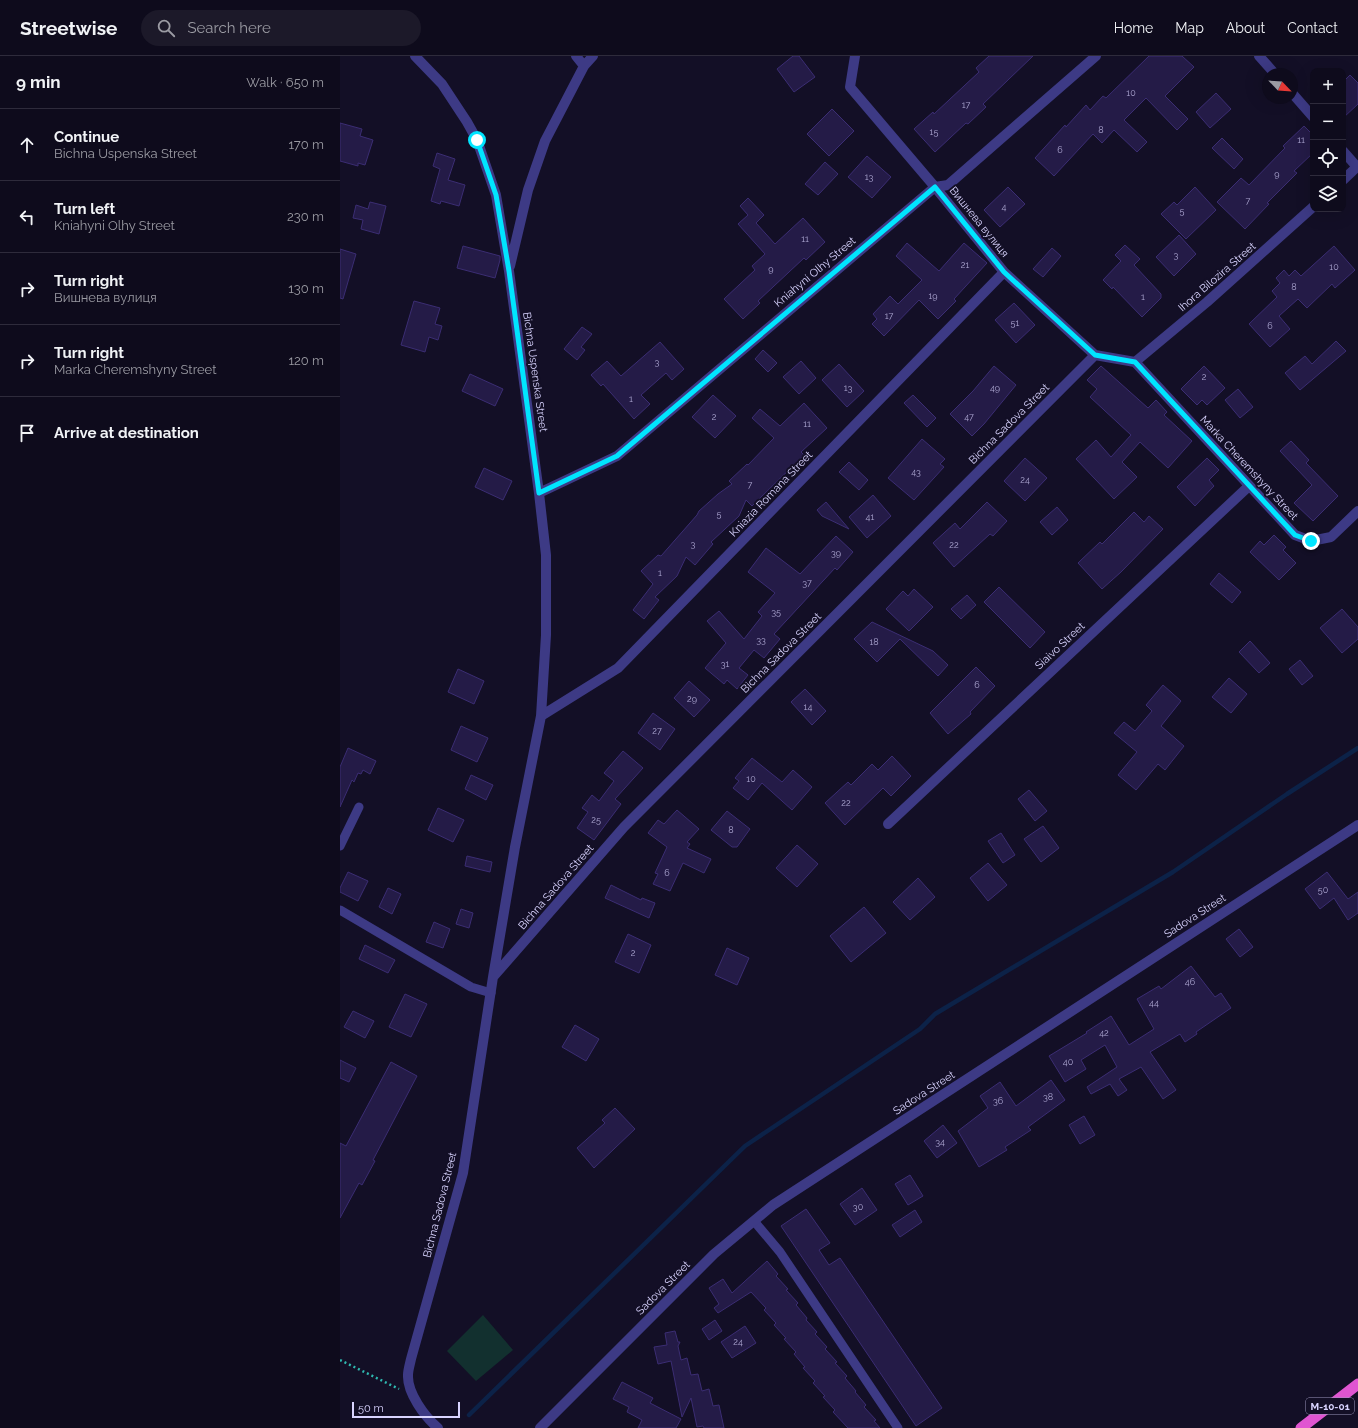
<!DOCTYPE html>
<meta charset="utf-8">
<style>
body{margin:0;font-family:Raleway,sans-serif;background:#1c1929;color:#f1f3f6}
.controls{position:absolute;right:12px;top:12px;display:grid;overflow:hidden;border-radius:8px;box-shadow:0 4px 16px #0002}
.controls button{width:36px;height:36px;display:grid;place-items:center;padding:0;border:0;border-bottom:1px solid #2e2b3b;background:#0e0b1c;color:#f1f3f6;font:20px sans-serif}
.compass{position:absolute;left:922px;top:12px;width:36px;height:36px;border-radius:50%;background:#0e0b1c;box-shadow:0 4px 16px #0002;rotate:115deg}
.scale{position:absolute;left:12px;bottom:10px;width:108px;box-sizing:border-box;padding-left:4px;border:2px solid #d9d4ff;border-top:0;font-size:11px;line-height:14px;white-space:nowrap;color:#d9d4ff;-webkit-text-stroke:3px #130f26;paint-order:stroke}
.stop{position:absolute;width:12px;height:12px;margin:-9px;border:3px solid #00e5ff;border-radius:50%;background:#fff}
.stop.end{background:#00e5ff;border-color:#fff;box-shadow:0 1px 4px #0008}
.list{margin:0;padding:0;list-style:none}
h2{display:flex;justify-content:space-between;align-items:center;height:52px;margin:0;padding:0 16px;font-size:17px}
h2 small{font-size:13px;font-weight:400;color:#9b9ba3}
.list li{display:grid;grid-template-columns:26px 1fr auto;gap:12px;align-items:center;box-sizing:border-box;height:72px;padding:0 16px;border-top:1px solid #2e2b3b}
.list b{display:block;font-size:15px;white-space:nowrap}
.list p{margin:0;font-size:13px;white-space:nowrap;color:#9b9ba3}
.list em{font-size:13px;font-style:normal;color:#9b9ba3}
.icon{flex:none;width:22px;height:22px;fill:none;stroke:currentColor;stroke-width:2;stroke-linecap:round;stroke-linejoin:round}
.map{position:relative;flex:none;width:1018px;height:1372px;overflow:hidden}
header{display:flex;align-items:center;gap:24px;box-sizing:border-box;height:56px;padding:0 20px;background:#0e0b1c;border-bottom:1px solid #2e2b3b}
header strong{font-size:19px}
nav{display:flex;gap:22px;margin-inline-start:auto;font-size:14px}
.search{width:280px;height:36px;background:#1c1929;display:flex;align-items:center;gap:10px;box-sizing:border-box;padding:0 14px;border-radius:22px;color:#9b9ba3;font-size:15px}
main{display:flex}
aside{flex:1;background:#0e0b1c}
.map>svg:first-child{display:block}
</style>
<header>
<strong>Streetwise</strong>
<div class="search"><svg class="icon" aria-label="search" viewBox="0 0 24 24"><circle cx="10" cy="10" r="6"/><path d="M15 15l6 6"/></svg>Search here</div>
<nav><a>Home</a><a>Map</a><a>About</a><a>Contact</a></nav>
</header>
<main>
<aside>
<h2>9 min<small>Walk · 650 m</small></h2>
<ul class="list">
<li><svg class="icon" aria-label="ahead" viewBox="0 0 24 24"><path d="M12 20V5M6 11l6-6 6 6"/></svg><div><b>Continue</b><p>Bichna Uspenska Street</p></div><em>170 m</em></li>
<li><svg class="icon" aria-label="left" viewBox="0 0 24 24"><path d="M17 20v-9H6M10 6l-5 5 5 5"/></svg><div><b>Turn left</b><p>Kniahyni Olhy Street</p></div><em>230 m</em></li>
<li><svg class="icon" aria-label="right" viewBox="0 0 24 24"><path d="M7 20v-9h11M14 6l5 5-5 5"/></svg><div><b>Turn right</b><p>Вишнева вулиця</p></div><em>130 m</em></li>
<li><svg class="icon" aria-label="right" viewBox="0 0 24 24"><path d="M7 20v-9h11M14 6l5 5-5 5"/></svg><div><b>Turn right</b><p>Marka Cheremshyny Street</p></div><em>120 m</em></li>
<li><svg class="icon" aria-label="arrive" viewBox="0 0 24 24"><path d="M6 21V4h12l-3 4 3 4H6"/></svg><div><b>Arrive at destination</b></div></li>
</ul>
</aside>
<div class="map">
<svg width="1018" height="1372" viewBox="0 0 1018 1372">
<rect width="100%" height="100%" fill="#130f26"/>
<path fill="#12302f" d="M 143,1259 L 173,1294 L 136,1325 L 107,1295 Z"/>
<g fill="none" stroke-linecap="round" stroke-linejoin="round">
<path stroke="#0c2248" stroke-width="4.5" d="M 129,1359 L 405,1090 L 580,973 L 595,958 L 833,816 L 947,738 L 1018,692"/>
</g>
<path fill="#241b47" stroke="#3b2d73" d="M 453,0 L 459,0 L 475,21 L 454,36 L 437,13 Z
M 649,0 L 693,0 L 643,48 L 646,51 L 628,68 L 626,67 L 595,96 L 574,73 L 593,56 L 594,58 L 639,16 L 636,12 Z
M 809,0 L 842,0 L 854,11 L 825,40 L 848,63 L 837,74 L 806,42 L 784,64 L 807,86 L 797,96 L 774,74 L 762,87 L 753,78 L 714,120 L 695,102 L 725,69 L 726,71 L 746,49 L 750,54 L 763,40 L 766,42 Z
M 1010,19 L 1018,27 L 1018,48 L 1003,62 L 1003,26 Z
M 876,37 L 891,53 L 870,72 L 856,56 Z
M 492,53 L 514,75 L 489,100 L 467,78 Z
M 0,67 L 22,73 L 20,80 L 33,84 L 25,109 L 18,107 L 18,110 L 0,105 Z
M 964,70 L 973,79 L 973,97 L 954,115 L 957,117 L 927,147 L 929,148 L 905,173 L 877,146 L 901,122 L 909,129 L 945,92 L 943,90 Z
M 882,82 L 903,103 L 894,113 L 872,92 Z
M 97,97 L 115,103 L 108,124 L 125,129 L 119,150 L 101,145 L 100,148 L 91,145 L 100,113 L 93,110 Z
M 527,100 L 551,121 L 532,142 L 508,121 Z
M 485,106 L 498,118 L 478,139 L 465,128 Z
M 668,131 L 685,148 L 660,171 L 644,154 Z
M 855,131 L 876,154 L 846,183 L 821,158 L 834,146 L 837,149 Z
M 408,142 L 424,159 L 416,167 L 435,188 L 463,162 L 485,186 L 466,204 L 464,202 L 418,245 L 420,247 L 403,263 L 384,243 L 415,214 L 412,210 L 425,198 L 398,168 L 408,159 L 400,150 Z
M 30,146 L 46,150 L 39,178 L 21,173 L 23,164 L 13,162 L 16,149 L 28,153 Z
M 839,179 L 856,198 L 834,220 L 816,201 Z
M 567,187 L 599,215 L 624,187 L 647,207 L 614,243 L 616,245 L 598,263 L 579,244 L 544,280 L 532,268 L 537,263 L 533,258 L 550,240 L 558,248 L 582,224 L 556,200 Z
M 785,189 L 800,203 L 794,209 L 821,238 L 821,242 L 802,261 L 773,231 L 772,233 L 763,224 L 781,205 L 775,199 Z
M 123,190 L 160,200 L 160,204 L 155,222 L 117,212 Z
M 994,190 L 1015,214 L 995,232 L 992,228 L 967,252 L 958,243 L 939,260 L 950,273 L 930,291 L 909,268 L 937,241 L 932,235 L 940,227 L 936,222 L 944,214 L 949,220 L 955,214 L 961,220 Z
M 712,192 L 721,200 L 703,221 L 693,213 Z
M 0,193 L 16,198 L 3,243 L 0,242 Z
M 74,245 L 100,252 L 95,268 L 102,270 L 98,284 L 89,281 L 85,296 L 61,289 Z
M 674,247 L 695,269 L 676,287 L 655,264 Z
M 242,271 L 252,278 L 241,291 L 245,294 L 237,304 L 224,293 Z
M 996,285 L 1006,295 L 960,334 L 945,317 L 965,300 L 972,308 Z
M 320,286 L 344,313 L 332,324 L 326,317 L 301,339 L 310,348 L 294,363 L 263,328 L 261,330 L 251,319 L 267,305 L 281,320 Z
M 423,294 L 437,307 L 428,316 L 415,303 Z
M 461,305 L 476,322 L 459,338 L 443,321 Z
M 499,308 L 524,335 L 507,351 L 482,324 Z
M 654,310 L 676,329 L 644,368 L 632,380 L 610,358 L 633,335 Z
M 761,310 L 808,352 L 816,344 L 827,356 L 824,359 L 852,385 L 828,412 L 800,386 L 782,406 L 797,421 L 774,443 L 736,403 L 756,384 L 771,401 L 791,379 L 750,341 L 757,333 L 747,324 Z
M 864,310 L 885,332 L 867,349 L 862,344 L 857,349 L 841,333 Z
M 130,318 L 163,333 L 155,350 L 122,335 Z
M 898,333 L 913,351 L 900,362 L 885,344 Z
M 373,339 L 396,360 L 375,382 L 352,361 Z
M 573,339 L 596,362 L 587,371 L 564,347 Z
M 464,347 L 487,372 L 461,396 L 464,399 L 412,450 L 406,444 L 399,460 L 371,486 L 373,488 L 355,509 L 346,501 L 337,520 L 315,541 L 319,544 L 304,563 L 293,554 L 313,528 L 301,515 L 318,499 L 321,500 L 357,459 L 359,455 L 378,438 L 392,428 L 389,425 L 407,408 L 408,409 L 434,382 L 412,362 L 420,353 L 440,370 Z
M 582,383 L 605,403 L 600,408 L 604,411 L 574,444 L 548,422 Z
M 951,385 L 969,404 L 966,407 L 998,440 L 973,465 L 954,447 L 972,429 L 940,395 Z
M 685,402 L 707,422 L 685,445 L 664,425 Z
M 867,402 L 879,414 L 869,424 L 874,430 L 855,450 L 837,431 Z
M 509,406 L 528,424 L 519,434 L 499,416 Z
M 144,412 L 172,425 L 163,444 L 135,431 Z
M 533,439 L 551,460 L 527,482 L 509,461 Z
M 486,446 L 509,473 L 482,460 L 477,454 Z
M 647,446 L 667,465 L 653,480 L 650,478 L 614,511 L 593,487 L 615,467 L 620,473 Z
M 717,451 L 728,464 L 712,479 L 700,466 Z
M 794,456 L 804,466 L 809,460 L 823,473 L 781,516 L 762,533 L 738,507 L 760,486 L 762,488 Z
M 934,479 L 946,491 L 943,494 L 956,507 L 939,524 L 910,496 L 920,485 L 924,489 Z
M 496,480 L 513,496 L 497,514 L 495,512 L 434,578 L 440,583 L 424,602 L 414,594 L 399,612 L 408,619 L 397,633 L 387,624 L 384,628 L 365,612 L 386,587 L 367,565 L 379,555 L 404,583 L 422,560 L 418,556 L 435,537 L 408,516 L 426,492 L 460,518 Z
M 879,517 L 901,536 L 892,547 L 870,528 Z
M 659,531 L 705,576 L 690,592 L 644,546 Z
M 574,533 L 593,551 L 569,575 L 546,553 L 563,535 L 568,540 Z
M 627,539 L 636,549 L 621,563 L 611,553 Z
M 1002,553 L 1018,571 L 1018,583 L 1002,597 L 980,572 Z
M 532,566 L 593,595 L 608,609 L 598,620 L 560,583 L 537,606 L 514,583 Z
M 910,585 L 930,607 L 919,617 L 899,596 Z
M 960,604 L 973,620 L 962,629 L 949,613 Z
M 636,611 L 655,630 L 630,656 L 631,658 L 608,678 L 590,657 Z
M 118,613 L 144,625 L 134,648 L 108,636 Z
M 889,622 L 907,638 L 891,657 L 872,641 Z
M 349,625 L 370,644 L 354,661 L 334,642 Z
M 823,629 L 841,645 L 821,670 L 844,690 L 825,714 L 818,708 L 796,734 L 778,719 L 797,696 L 774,677 L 784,666 L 795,675 L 812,655 L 806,649 Z
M 465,633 L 486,655 L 472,669 L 451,646 Z
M 313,657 L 335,673 L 320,694 L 298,677 Z
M 121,670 L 148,682 L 137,706 L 111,694 Z
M 8,692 L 36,705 L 30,718 L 23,714 L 21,718 L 18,717 L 14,726 L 12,724 L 0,751 L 0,711 Z
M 283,695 L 303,712 L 275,743 L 281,748 L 254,784 L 237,772 L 248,756 L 242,752 L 252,739 L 259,745 L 274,725 L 264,717 Z
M 552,700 L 571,720 L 551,740 L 543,732 L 505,769 L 485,747 L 508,726 L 511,729 L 532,708 L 538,714 Z
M 412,702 L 442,726 L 453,714 L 472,731 L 452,754 L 422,727 L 408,744 L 393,732 L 399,725 L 395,722 Z
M 131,719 L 153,729 L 146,744 L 125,733 Z
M 689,734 L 707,755 L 695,765 L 678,743 Z
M 98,752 L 124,764 L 113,786 L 88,774 Z
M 337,754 L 359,773 L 347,786 L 350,788 L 347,792 L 371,803 L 364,817 L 343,807 L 330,835 L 313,828 L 318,818 L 315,817 L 327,791 L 308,777 L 318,764 L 324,768 Z
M 387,755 L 410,773 L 397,791 L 392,791 L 371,774 Z
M 703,770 L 719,792 L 701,806 L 684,783 Z
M 661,777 L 675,799 L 663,807 L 648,785 Z
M 457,789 L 478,808 L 457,831 L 436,812 Z
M 127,800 L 152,806 L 150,816 L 125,810 Z
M 648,807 L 667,829 L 648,845 L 630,822 Z
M 8,816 L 28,825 L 18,845 L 0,836 L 0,832 Z
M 987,816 L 1008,843 L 1018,836 L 1018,857 L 1008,864 L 994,842 L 980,853 L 965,833 Z
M 578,822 L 595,841 L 570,864 L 553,846 Z
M 271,829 L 301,844 L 302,842 L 315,847 L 309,862 L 265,842 Z
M 48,832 L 61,838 L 52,858 L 39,851 Z
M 524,851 L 546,877 L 511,906 L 490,880 Z
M 121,853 L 133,857 L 129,872 L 116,868 Z
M 94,866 L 110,873 L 103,892 L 86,886 Z
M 899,873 L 913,891 L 900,901 L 886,883 Z
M 288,878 L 311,889 L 299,917 L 275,906 Z
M 25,889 L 55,904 L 48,917 L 19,903 Z
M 387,892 L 409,902 L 397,929 L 375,919 Z
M 851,910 L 875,941 L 881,937 L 891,952 L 856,976 L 857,978 L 845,986 L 840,978 L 810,996 L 836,1034 L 823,1043 L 801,1011 L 779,1023 L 787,1034 L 778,1040 L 770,1028 L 751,1038 L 747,1031 L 777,1011 L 765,989 L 741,1004 L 746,1013 L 725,1026 L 709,1000 L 747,977 L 746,976 L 771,960 L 789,989 L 814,973 L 797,943 L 819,930 L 821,933 Z
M 65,938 L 87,948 L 71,981 L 49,971 Z
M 13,955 L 34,965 L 25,982 L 4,971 Z
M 235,969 L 259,983 L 246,1005 L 222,991 Z
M 0,1004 L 16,1012 L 9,1026 L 0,1022 Z
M 51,1006 L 77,1020 L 33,1104 L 35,1105 L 22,1129 L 19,1127 L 0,1162 L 0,1087 L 6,1090 Z
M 711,1024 L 725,1044 L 688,1071 L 691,1074 L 665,1091 L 667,1094 L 639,1111 L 618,1075 L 648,1052 L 640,1040 L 660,1026 L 676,1050 Z
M 275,1052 L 295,1073 L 254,1112 L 237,1092 L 265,1067 L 262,1064 Z
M 744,1060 L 755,1079 L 740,1088 L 729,1069 Z
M 603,1069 L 617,1087 L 597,1102 L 584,1085 Z
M 570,1119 L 583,1140 L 568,1149 L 555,1128 Z
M 522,1132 L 537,1154 L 515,1169 L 500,1148 Z
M 466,1153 L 490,1187 L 479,1194 L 489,1209 L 500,1202 L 602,1352 L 576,1370 L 441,1170 Z
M 575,1154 L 582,1166 L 560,1181 L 552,1169 Z
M 427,1205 L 438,1218 L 436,1220 L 448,1233 L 446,1234 L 458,1247 L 456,1249 L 467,1262 L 466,1264 L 477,1276 L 475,1278 L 487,1291 L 485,1293 L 497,1306 L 495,1307 L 507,1320 L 505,1322 L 516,1335 L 515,1336 L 526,1349 L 524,1351 L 536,1364 L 534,1365 L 540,1372 L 508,1372 L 493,1356 L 495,1354 L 483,1341 L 485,1340 L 473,1327 L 475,1325 L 463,1312 L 465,1311 L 454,1298 L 456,1296 L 444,1283 L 446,1282 L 434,1269 L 436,1267 L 424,1254 L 426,1252 L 411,1236 L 378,1257 L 374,1252 L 379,1248 L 369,1232 L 383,1223 L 392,1237 Z
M 375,1264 L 382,1275 L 369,1284 L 362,1273 Z
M 405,1270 L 416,1287 L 392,1302 L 381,1286 Z
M 335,1275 L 338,1286 L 340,1286 L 338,1290 L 341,1304 L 347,1302 L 351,1319 L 358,1318 L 362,1335 L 369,1333 L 373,1350 L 379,1349 L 384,1372 L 364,1372 L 363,1370 L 357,1371 L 351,1342 L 342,1361 L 331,1305 L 318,1308 L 314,1291 L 327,1289 L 325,1277 Z
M 282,1326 L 313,1342 L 310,1347 L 341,1363 L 336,1372 L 298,1372 L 302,1364 L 287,1356 L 289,1351 L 273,1343 Z"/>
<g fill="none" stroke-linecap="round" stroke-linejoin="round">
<path stroke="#2fb8b0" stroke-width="2.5" stroke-dasharray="2 3" stroke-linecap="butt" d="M 0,1304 L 59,1333"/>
<path stroke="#3d3a85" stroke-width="9" d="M 0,790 L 19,751
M 0,854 L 131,931 L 151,937
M 414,1165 L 440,1196 L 558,1372"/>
<path stroke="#3d3a85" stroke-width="10" d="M 75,0 L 102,28 L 127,66 L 137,84 L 156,139 L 169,215 L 199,437 L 206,499 L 206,579 L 201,660 L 175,791 L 153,921 L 123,1117 L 71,1303 C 70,1308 68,1314 68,1319 C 67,1337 85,1361 98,1372
M 236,0 L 244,10
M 515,0 L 510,31 L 595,131 L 664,216 L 755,299 L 795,306
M 919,0 L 935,18
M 952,37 L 973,61
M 1003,95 L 1017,111
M 1003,124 L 1018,110
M 170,210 L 188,134 L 205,85 L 244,10 L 253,0
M 795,306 L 955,479 L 971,485 L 991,481 L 1018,455
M 795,306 L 867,246 L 973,151
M 199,437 L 277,400 L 595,131 L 608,129 L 756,0
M 201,660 L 278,612 L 664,216
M 548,768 L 909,430
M 153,921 L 284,771 L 755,299
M 200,1372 L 374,1198 L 433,1149 L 1018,769"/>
<path stroke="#e055d1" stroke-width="11" d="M 961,1372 L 1018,1328"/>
</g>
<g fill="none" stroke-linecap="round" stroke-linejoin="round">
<path stroke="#00e5ff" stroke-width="5" d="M 137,84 L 156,139 L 169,215 L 199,437 L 277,400 L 595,131 L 664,216 L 755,299 L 795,306 L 955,479 L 971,485"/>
</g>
<g text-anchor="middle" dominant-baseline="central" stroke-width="4" stroke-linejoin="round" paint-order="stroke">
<g font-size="9" fill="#aca6d1">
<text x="791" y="37">10</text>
<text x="626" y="49">17</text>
<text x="761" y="74">8</text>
<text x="594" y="76">15</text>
<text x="961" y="84">11</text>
<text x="720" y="94">6</text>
<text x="937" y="118">9</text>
<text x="529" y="121">13</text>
<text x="908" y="145">7</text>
<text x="664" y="151">4</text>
<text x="842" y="155">5</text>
<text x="465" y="183">11</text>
<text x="836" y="199">3</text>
<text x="625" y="209">21</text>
<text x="994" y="211">10</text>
<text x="431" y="213">9</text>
<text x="954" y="231">8</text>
<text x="593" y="240">19</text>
<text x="803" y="241">1</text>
<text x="549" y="260">17</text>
<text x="675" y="267">51</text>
<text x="930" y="270">6</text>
<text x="317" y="306">3</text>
<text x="864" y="321">2</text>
<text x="508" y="332">13</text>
<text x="655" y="332">49</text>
<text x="291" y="343">1</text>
<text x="374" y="361">2</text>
<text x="629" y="361">47</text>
<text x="467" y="368">11</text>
<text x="576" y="416">43</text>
<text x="685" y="424">24</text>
<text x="410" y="429">7</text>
<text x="379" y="458">5</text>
<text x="530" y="461">41</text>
<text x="353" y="488">3</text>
<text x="614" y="489">22</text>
<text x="496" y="497">39</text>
<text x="320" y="517">1</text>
<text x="467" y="527">37</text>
<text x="436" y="556">35</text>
<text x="421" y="584">33</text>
<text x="534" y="586">18</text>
<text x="385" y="608">31</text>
<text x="637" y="629">6</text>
<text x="352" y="643">29</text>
<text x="468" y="651">14</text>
<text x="317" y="675">27</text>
<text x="411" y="723">10</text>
<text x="506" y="747">22</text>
<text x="256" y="764">25</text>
<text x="391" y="774">8</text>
<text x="327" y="817">6</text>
<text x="983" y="834">50</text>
<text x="293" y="897">2</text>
<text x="850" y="926">46</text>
<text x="814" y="947">44</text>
<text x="764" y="977">42</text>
<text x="728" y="1006">40</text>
<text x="708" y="1041">38</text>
<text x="658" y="1045">36</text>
<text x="600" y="1086">34</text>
<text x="518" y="1151">30</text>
<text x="398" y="1286">24</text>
</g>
<rect fill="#130f26" stroke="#9e99be" stroke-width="1" x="966" y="1342" width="48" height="16" rx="3"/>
<g font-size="10" font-weight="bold" fill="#d9d4ff">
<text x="990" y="1350">М-10-01</text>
</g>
<g font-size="11" fill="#d9d4ff" stroke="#130f26">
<text transform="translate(639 166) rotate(51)">Вишнева вулиця</text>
<text transform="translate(475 216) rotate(-40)">Kniahyni Olhy Street</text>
<text transform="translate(877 221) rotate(-41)">Ihora Bilozira Street</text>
<text transform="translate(195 316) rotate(82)">Bichna Uspenska Street</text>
<text transform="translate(669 368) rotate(-45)">Bichna Sadova Street</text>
<text transform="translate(909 412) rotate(47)">Marka Cheremshyny Street</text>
<text transform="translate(431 438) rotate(-46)">Kniazia Romana Street</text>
<text transform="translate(720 590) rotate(-43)">Siaivo Street</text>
<text transform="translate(441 597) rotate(-45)">Bichna Sadova Street</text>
<text transform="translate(216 831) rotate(-49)">Bichna Sadova Street</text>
<text transform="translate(855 860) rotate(-33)">Sadova Street</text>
<text transform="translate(584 1037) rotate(-33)">Sadova Street</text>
<text transform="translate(100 1149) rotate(-76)">Bichna Sadova Street</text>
<text transform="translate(323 1232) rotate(-45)">Sadova Street</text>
</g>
</g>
</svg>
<div class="controls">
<button>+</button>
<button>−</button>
<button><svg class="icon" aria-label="locate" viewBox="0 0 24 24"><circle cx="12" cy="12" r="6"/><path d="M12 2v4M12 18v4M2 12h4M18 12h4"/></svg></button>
<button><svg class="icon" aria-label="layers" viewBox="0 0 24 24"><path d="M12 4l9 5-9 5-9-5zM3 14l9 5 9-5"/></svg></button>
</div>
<svg class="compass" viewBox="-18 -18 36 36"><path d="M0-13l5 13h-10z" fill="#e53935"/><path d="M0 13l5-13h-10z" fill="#9b9ba3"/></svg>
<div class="scale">50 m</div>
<div class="stop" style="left:137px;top:84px"></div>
<div class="stop end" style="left:971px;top:485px"></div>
</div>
</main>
